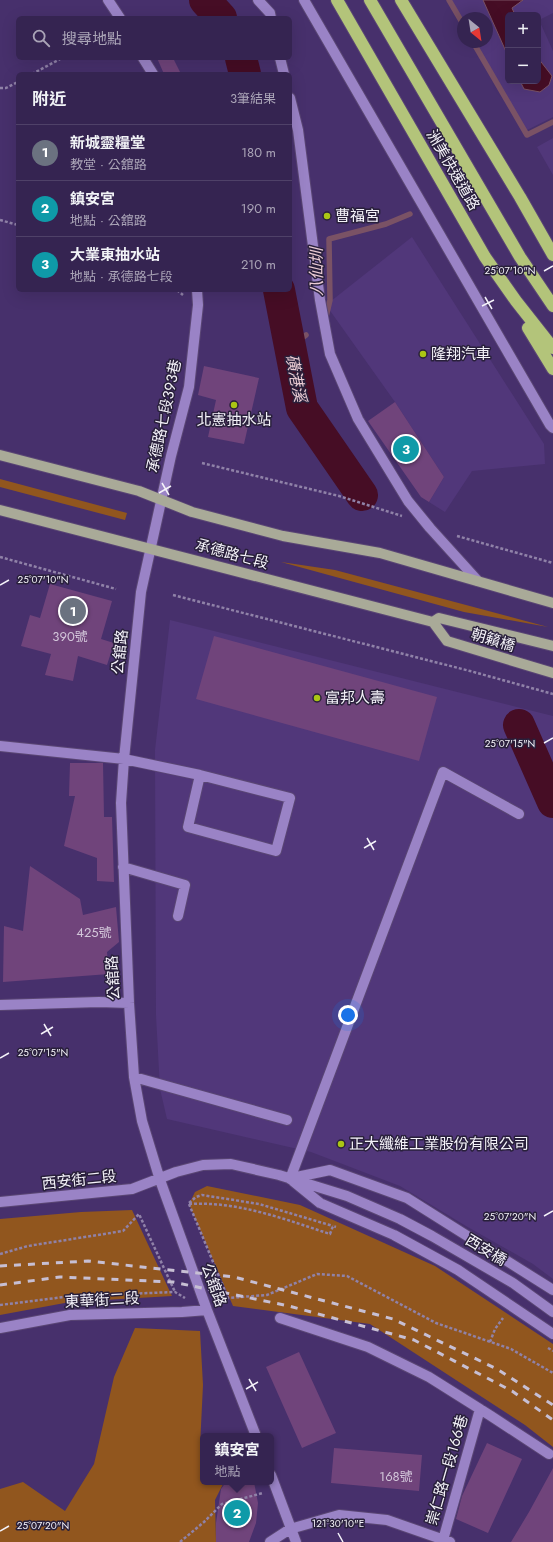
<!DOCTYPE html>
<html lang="zh-TW">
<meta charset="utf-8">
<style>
body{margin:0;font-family:Jost,"Noto Sans TC",sans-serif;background:#3d2c58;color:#f1f3f6}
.controls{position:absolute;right:12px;top:12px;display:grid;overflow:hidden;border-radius:6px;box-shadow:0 4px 16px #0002}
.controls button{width:36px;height:36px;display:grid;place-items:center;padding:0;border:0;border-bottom:1px solid #4f4168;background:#352451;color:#f1f3f6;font:20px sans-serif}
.compass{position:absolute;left:457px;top:12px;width:36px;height:36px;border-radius:50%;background:#352451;box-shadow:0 4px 16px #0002;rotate:150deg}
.you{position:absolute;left:348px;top:1015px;width:14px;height:14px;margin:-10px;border:3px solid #fff;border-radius:50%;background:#1a73e8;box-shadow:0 0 0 6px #1a73e833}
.badge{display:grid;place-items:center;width:26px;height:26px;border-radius:50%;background:#95b2f1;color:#fff;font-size:13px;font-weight:700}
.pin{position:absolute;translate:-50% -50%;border:2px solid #fff;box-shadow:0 1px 4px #0006}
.popup{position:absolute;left:200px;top:1433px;width:74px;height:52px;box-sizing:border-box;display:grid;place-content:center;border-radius:6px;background:#352451;filter:drop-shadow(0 1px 3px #0005);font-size:13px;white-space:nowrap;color:#aaa4b7}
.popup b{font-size:15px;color:#f1f3f6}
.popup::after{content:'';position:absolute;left:50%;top:100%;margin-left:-8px;border:8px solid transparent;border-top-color:#352451}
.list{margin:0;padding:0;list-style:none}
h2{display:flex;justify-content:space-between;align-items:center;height:52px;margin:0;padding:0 16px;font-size:17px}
h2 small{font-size:13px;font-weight:400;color:#aaa4b7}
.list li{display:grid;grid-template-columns:26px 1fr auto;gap:12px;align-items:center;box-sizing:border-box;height:56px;padding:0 16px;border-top:1px solid #4f4168}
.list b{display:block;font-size:15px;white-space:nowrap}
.list p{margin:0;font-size:13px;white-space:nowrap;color:#aaa4b7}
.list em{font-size:13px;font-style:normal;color:#aaa4b7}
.icon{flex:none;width:22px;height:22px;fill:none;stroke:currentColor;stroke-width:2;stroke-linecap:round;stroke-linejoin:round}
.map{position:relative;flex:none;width:553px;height:1542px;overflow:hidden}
.search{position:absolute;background:#352451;box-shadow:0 4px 16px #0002;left:16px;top:16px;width:276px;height:44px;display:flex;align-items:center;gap:10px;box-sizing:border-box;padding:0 14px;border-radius:6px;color:#aaa4b7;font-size:15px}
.panel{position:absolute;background:#352451;box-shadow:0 4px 16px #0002;left:16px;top:72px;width:276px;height:220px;border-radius:6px}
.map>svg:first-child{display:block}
</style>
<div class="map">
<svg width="553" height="1542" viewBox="0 0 553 1542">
<rect width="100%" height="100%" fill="#47306c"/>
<path fill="#51377a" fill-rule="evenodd" d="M 449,0 L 553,0 L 553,13 L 539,20 L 553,51 L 553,117 L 523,132 L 472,42 L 487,42 L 487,18 L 463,18 L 463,25 ZM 508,15 L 538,15 L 538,81 L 508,81 Z
M 553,138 L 553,175 L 537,147 Z
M 412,237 L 544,444 L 545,464 L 472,471 L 445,512 L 429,502 L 444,477 L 395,402 L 326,305 Z
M 170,620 L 553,716 L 553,1279 L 533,1264 L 466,1226 L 400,1186 L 311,1152 L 167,1119 L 160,1089 L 156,1015 L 155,750 Z"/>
<path fill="#91561e" d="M 0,479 L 127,513 L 125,520 L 0,487 Z
M 281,562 L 335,570 L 548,627 L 464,612 Z
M 207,1186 L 300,1205 L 435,1266 L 553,1344 L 553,1447 L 525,1425 L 370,1324 L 233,1306 L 189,1204 L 195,1192 Z
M 132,1210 L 172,1296 L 70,1302 L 0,1315 L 0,1219 L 81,1212 Z
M 135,1328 L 200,1331 L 203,1385 L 200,1446 L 203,1446 L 203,1482 L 224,1482 L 215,1500 L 216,1542 L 0,1542 L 0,1489 L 23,1482 L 65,1511 L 94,1464 L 114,1377 Z"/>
<path fill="#460d25" stroke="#7a5265" d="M 483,0 L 523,0 L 512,8 L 515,15 L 508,15 L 508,56 Z
M 538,58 L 552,76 L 549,85 L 540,92 L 524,89 L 520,81 L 538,81 Z"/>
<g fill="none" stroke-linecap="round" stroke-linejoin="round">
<path stroke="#7a5265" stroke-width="5.5" d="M 449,0 L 463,24
M 473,42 L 527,135 L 553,122
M 326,317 L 330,300 L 329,239 L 386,224 L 410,214
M 289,348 L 306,335"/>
<path stroke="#460d25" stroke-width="32" d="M 205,0 L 221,18
M 241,58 L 245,74
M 279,290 L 302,408 L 362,495
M 519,725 L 553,802"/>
</g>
<path fill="#70447b" d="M 157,58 L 173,58 L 181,74 L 164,74 Z
M 204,366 L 259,378 L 244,444 L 208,437 L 216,400 L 198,395 Z
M 395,402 L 444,477 L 429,502 L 421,497 L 368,421 Z
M 50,584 L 112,601 L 101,639 L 114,643 L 107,665 L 78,656 L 73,681 L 45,675 L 51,654 L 21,646 L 30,615 L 40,618 Z
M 214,636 L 437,697 L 419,761 L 196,699 Z
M 70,763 L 103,763 L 104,817 L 112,817 L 114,882 L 97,881 L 97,858 L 64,846 L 75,796 L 69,796 Z
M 30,866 L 80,899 L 83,915 L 116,907 L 119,942 L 107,952 L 109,974 L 3,982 L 4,926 L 23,931 Z
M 299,1352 L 336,1433 L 302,1448 L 266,1367 Z
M 487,1443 L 522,1459 L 488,1533 L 456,1519 L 462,1496 Z
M 334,1448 L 422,1455 L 419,1491 L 331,1483 Z
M 553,1468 L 553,1542 L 511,1542 L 529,1512 Z
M 226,1482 L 254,1482 L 258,1503 L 256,1523 L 249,1542 L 216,1542 L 216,1523 L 221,1489 Z"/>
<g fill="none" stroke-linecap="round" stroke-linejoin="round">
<defs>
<path id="minor" d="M 108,0 L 120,18
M 258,0 L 270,13 L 271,18
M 304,0 L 550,425 L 553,428
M 143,58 L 153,74
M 280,58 L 284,74
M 290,98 L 298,130 L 320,300 L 330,354 L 358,419 L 408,501 L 430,528 L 478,581
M 197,290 L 198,305 L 189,387 L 171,456 L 141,592 L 124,759 L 121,803 L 129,1003 L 134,1077 L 142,1121 L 160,1180 L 207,1310 L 256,1436
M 0,746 L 124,759 L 200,775 L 290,798 L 276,851 L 188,827 L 200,775
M 123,867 L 185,885 L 178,916
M 0,1005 L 99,1002 L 129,1003
M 134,1077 L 287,1120
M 292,1178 L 330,1170 L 407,1198 L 553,1290
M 290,1179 L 443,772 L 519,814
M 293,1181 L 320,1203 L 394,1235 L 458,1270 L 553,1334
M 0,1202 L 132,1189 L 176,1172 L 203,1165 L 231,1164 L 279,1175 L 347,1196 L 400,1219 L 432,1236 L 513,1283 L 553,1312
M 280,1318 L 368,1347 L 429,1377 L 491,1416 L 549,1454
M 0,1328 L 70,1315 L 182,1312 L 207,1310
M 271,1475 L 296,1542
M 443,1540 L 480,1409
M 270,1542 L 290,1529 L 339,1515 L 387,1520 L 450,1542"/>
<path id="major" d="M 0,455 L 139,491 L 192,512 L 283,536 L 380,553 L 553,603
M 0,510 L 433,622 L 447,641 L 553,673
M 433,622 L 439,618 L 553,646"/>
<path id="highway" d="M 337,0 L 485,257 L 516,301 L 553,348
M 370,0 L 520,257 L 553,306
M 401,0 L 520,197 L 553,255
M 528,328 L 553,369"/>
</defs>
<use href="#minor" stroke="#5a4674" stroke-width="12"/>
<use href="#major" stroke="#5a4674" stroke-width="12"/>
<use href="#highway" stroke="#5a4674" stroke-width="14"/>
<path stroke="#9082a8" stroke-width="2.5" stroke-dasharray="3 2" stroke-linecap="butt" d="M 32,74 L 62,58
M 0,88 L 6,88 L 18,82
M 0,220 L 18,225
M 177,290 L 183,295
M 202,463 L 339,496 L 402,516
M 457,536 L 553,563
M 0,557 L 116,589
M 173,595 L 470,671 L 553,694
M 189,1203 L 196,1197 L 202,1195 L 259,1204 L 333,1226
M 189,1204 L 228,1298 L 267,1295 L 317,1274 L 347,1276 L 436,1323 L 511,1349 L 553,1373
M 189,1204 C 238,1201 284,1219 330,1234 L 333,1226 L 336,1227
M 0,1254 L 28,1246 L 123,1231 L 139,1214 L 175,1292
M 0,1305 L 72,1296 L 175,1292 L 185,1298
M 490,1342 L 495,1329 L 503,1318
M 548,1348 L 553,1351
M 180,1542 L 204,1522 L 222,1504 L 263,1493"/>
<use href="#minor" stroke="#9a83c6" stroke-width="10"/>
<use href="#major" stroke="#a9aa98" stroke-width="10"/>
<use href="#highway" stroke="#b3c47a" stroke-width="12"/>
<path stroke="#c7bfd4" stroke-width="3" stroke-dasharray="7 7" stroke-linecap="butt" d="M 0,1266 L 88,1261 L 234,1277 L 393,1319 L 497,1369 L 553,1405
M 0,1285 L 60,1277 L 173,1282 L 289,1306 L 414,1340 L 512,1391 L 553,1420"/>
</g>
<path fill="none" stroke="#f4f2f9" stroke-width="1.5" d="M 544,271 L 553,266M 485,297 L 492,309M 482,306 L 494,300M 162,483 L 169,495M 159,493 L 171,486M 0,585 L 9,580M 544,743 L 553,738M 367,838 L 374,850M 364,848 L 376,841M 44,1024 L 51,1036M 41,1034 L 53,1027M 0,1058 L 9,1053M 544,1216 L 553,1211M 249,1379 L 256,1391M 246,1389 L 258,1382M 0,1531 L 9,1526M 338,1533 L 343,1542"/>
<g fill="#abc614" stroke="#29203b" stroke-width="1.5">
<circle cx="327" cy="216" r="4"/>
<circle cx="423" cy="354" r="4"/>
<circle cx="234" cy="405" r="4"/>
<circle cx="317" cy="698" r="4"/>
<circle cx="341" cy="1144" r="4"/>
</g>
<g text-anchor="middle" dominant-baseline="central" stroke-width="3" stroke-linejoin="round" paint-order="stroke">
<g font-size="13" fill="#d3c6da">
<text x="70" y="636">390號</text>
<text x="94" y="932">425號</text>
<text x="396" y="1476">168號</text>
</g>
<g font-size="15" fill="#f4f2f9" stroke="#29203b">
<text transform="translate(453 170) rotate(60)">洲美快速道路</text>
<text transform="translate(164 416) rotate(-78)">承德路七段393巷</text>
<text transform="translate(232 554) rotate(15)">承德路七段</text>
<text transform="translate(493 640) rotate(17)">朝籟橋</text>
<text transform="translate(120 652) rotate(-84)">公舘路</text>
<text transform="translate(113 978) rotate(-93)">公舘路</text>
<text transform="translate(79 1180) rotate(-6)">西安街二段</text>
<text transform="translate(486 1250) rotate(31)">西安橋</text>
<text transform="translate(214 1285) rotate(70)">公舘路</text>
<text transform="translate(102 1300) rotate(-3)">東華街二段</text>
<text transform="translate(447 1470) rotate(-74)">崇仁路一段166巷</text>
</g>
<g font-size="15" fill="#f4f2f9" stroke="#29203b" text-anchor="start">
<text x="335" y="216">曹福宮</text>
<text x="431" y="354">隆翔汽車</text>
<text x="234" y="420" text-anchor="middle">北憲抽水站</text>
<text x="325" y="698">富邦人壽</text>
<text x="349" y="1144">正大纖維工業股份有限公司</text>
</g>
<g font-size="16" font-style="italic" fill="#eccdd5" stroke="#29203b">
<text transform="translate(316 272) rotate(-90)">八仙圳</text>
<text transform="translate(296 378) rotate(79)">磺港溪</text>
</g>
</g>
<g font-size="10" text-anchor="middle" fill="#f4f2f9" stroke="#29203b" stroke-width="3" stroke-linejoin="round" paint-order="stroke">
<text x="510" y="274">25°07'10"N</text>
<text x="43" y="583">25°07'10"N</text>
<text x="510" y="747">25°07'15"N</text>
<text x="43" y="1056">25°07'15"N</text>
<text x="510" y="1220">25°07'20"N</text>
<text x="338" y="1527">121°30'10"E</text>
<text x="43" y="1529">25°07'20"N</text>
</g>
</svg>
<div class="controls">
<button>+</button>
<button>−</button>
</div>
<svg class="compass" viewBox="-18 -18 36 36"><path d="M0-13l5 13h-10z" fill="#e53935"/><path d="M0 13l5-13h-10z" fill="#aaa4b7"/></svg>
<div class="you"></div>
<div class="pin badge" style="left:73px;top:611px;background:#6b7280">1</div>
<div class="pin badge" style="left:237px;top:1513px;background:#0f9aa8">2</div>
<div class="popup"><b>鎮安宮</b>地點</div>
<div class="pin badge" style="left:406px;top:449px;background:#0f9aa8">3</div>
<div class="search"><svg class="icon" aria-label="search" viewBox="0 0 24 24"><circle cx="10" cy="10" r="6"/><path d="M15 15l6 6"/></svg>搜尋地點</div>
<section class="panel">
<h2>附近<small>3筆結果</small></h2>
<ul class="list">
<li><span class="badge" style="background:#6b7280">1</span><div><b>新城靈糧堂</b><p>教堂 · 公舘路</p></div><em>180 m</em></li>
<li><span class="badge" style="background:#0f9aa8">2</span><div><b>鎮安宮</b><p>地點 · 公舘路</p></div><em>190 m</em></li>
<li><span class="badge" style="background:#0f9aa8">3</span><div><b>大業東抽水站</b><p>地點 · 承德路七段</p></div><em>210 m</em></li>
</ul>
</section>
</div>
